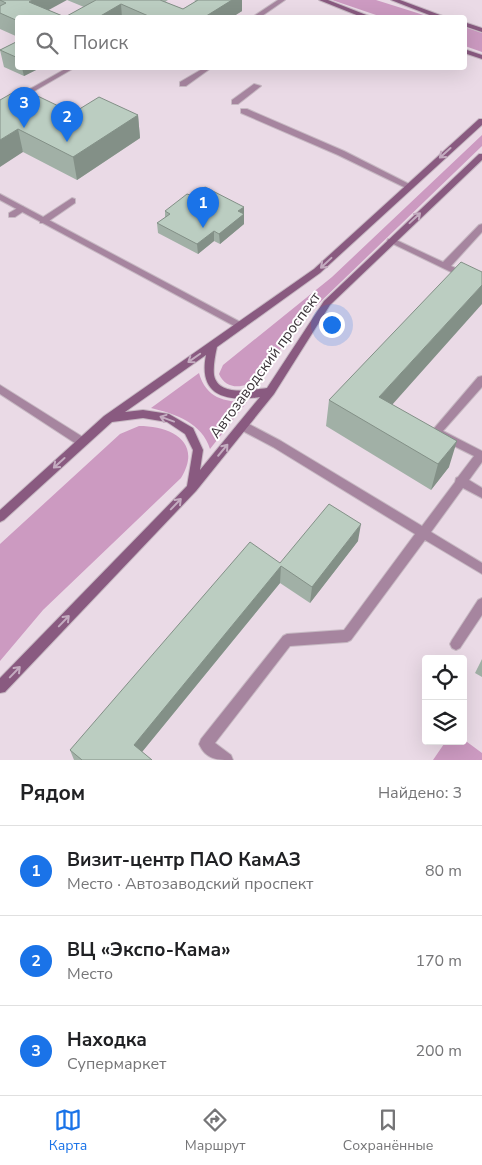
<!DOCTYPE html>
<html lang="ru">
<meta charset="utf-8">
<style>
body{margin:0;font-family:"Nunito Sans",sans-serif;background:#f6f6f6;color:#202124}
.controls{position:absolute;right:15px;bottom:15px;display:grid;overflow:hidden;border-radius:5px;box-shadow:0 5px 20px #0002}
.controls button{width:45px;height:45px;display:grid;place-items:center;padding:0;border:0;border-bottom:1px solid #e0e0e0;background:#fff;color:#202124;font:25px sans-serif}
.you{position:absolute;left:331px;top:324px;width:18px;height:18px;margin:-12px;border:4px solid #fff;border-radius:50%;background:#1a73e8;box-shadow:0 0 0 8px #1a73e833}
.badge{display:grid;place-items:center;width:32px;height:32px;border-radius:50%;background:#1a73e8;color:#fff;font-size:16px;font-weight:700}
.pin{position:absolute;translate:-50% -41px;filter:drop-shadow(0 1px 2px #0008)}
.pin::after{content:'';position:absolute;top:26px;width:18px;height:15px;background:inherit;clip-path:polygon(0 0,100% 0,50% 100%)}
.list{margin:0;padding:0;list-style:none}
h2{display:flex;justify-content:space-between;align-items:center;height:65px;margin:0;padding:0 20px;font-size:21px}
h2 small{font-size:16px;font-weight:400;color:#757577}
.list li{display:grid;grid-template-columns:32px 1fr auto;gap:15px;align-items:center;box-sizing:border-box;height:90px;padding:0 20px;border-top:1px solid #e0e0e0}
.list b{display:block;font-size:19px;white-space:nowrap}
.list p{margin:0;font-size:16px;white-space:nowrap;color:#757577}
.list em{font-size:16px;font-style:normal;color:#757577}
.icon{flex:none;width:28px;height:28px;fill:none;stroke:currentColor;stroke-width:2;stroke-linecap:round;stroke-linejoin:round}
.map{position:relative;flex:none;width:482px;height:760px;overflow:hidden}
.search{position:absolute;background:#fff;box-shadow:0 5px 20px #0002;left:15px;right:15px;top:15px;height:55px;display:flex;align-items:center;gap:12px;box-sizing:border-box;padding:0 18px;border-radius:5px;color:#757577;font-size:19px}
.sheet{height:335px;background:#fff}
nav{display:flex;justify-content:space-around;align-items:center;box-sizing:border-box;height:70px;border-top:1px solid #e0e0e0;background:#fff;font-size:14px;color:#757577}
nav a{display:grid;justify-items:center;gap:2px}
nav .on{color:#1a73e8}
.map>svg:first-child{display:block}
</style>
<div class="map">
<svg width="482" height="760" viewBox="0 0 482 760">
<rect width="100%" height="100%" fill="#eadae6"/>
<path fill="#cc9ac1" d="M 332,0 L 376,0 L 430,17 L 382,17 Z
M 465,27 L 482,33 L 482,52 L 465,46 Z
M 482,135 L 482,146 L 314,308 L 256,379 C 244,389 226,390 219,374 L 223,365 L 332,277 Z
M 199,373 C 206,398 224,402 247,402 L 210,449 C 202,423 176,414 151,408 Z
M 139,426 C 171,426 203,442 181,478 L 43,610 L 0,661 L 0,544 L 120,434 Z
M 463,739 L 482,753 L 482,760 L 433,760 L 446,741 L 463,741 Z"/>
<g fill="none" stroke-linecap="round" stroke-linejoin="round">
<defs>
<path id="lane" d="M 278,0 L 285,0 L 259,18 L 251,18 Z
M 67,68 L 74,68 L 0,111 L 0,106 Z
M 204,68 L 211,68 L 186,86 L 180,86 L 180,82 Z
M 254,84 L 261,86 L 238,104 L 232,104 L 232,100 Z
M 241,109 L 247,109 L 344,151 L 413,186 L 409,188 L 406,188 L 338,155 L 241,113 Z
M 72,198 L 75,199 L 75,203 L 46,223 L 40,223 L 40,219 Z
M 21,206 L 24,207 L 24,211 L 15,217 L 9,217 L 9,213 Z
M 482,224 L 482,232 L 451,266 L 482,280 L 482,287 L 387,241 L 388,239 L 394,239 L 443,262 L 479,225 Z
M 482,376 L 482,387 L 443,431 L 482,451 L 482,462 L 469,480 L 482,488 L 482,498 L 463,488 L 431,532 L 482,563 L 482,574 L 425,540 L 351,640 L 347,642 L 290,646 L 215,743 L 231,755 L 233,760 C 218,760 206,760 199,744 L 201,739 L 283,636 L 287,634 L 344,630 L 415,534 L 273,447 L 239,429 L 238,426 L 239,423 L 247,423 L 281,441 L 422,526 L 455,482 L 456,478 L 458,477 L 474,456 L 432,435 L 431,432 L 478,377 Z
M 0,385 L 86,439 L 87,442 L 86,445 L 78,445 L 0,394 Z
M 482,598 L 482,615 L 460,648 L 456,650 L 452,648 L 450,644 L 452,640 L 478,600 Z"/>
<path id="street" d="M 0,194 L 244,324 L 246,326 L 241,329 L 238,328 L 0,200 Z"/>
<path id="secondary" d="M 319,0 L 328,0 L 374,18 L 364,18 Z
M 391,0 L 400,0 L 448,18 L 437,18 Z
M 464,22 L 482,28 L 482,32 L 464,26 Z
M 464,49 L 482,55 L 482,59 L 464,53 Z
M 479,119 L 482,119 L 482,125 L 320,273 L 217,347 C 215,356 213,366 214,375 C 218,397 252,390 267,388 L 324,301 L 479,154 L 482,154 L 482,160 L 330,305 L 274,394 L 196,491 L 5,692 L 0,693 L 0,678 L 187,486 L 193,450 L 185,434 L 167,422 L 143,418 L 112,422 L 4,520 L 0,522 L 0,510 L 104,416 L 314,269 ZM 206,355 C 198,396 226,402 260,397 L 200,470 L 203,450 L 193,428 L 169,414 L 143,410 L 125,412 Z"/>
</defs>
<use href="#lane" stroke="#c7b9c3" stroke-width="2"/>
<use href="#street" stroke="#c7b9c3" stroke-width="2"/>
<use href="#secondary" stroke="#c7b9c3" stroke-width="2"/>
<use href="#lane" fill="#a6859f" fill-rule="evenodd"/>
<use href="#street" fill="#a6859f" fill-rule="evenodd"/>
<use href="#secondary" fill="#895a80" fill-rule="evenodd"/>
</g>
<path fill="#a1b0a6" d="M 0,0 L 48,10 L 65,17 L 84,7 L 67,0 L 168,0 L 165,2 L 183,9 L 196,1 L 194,0 L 242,0 L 242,11 L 231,18 L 18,18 L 18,37 L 0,29 Z
M 18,41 L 18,68 L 40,68 L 24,76 L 4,67 L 0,50 Z
M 0,100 L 73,113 L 138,115 L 140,138 L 77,180 L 23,152 Z
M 244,207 L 244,224 L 220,244 L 214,241 L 198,254 L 158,233 L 157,223 L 165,218 L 165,211 Z
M 329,400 L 392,404 L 449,467 L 431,490 L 326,426 Z
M 358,541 L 310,603 L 280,583 L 142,752 L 152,760 L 74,760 L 70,750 L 280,563 Z
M 482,659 L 482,677 L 475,673 Z"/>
<path fill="#839087" d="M 32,0 L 67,0 L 34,18 L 29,2 Z
M 230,0 L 242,0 L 242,11 L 231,18 L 203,18 Z
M 121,4 L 122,18 L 97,18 Z
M 22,68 L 40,68 L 24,76 Z
M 138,115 L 140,138 L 77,180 L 73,157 Z
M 18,129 L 23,152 L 0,167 L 0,140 Z
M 244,207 L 244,224 L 220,244 L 219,234 L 238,211 Z
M 214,231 L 214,241 L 198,254 L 197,244 Z
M 482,285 L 482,304 L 375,424 L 379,397 Z
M 457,441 L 449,467 L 431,490 L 438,464 Z
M 361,524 L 358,541 L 310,603 L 312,587 Z
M 281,566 L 280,583 L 137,758 L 134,745 Z"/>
<path fill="#bbcdc1" stroke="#839087" d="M 0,0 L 32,0 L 29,2 L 65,17 L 96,0 L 160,0 L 183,9 L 198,0 L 232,0 L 203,18 L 153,18 L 121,4 L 97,18 L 18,18 L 18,21 L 0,13 L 0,6 L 6,3 Z
M 18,41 L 18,58 L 0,50 Z
M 21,88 L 73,113 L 99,97 L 138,115 L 73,157 L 18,129 L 0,140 L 0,100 Z
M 205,187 L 244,207 L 238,211 L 244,214 L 219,234 L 214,231 L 197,244 L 157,223 L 170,214 L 165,211 L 187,194 L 193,196 Z
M 461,262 L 482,272 L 482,285 L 379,397 L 457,441 L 438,464 L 329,400 Z
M 329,504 L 361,524 L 312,587 L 281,566 L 134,745 L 152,760 L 82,760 L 70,750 L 250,542 L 280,563 Z"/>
<defs><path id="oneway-shaft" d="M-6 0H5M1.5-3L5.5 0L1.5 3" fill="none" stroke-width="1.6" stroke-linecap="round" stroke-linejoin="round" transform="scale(1.25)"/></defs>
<g stroke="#c4acc0">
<use href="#oneway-shaft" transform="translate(445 153) rotate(138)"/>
<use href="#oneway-shaft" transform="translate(415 218) rotate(-43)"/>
<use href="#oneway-shaft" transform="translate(326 263) rotate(137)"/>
<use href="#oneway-shaft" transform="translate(194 358) rotate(145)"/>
<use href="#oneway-shaft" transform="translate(167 419) rotate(-160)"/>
<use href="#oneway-shaft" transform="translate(223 450) rotate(-50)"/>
<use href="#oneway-shaft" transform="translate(59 463) rotate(138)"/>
<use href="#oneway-shaft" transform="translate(176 504) rotate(-46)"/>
<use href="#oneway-shaft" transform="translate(64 621) rotate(-46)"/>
<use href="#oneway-shaft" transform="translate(15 672) rotate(-46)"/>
</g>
<g text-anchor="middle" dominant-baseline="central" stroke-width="4" stroke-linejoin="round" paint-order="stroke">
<g font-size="15" fill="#3b3439" stroke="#fff">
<text transform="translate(265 365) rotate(-54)">Автозаводский проспект</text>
</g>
</g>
</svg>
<div class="controls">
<button><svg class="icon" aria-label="locate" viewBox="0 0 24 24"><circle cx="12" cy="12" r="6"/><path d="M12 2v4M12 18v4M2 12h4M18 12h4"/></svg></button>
<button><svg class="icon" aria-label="layers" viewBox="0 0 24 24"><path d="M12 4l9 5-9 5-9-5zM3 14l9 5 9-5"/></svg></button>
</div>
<div class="you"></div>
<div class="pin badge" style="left:203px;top:228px">1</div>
<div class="pin badge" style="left:67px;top:142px">2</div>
<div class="pin badge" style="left:24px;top:128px">3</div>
<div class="search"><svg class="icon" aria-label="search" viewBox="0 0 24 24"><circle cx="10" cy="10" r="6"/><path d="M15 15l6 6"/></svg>Поиск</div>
</div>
<section class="sheet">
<h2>Рядом<small>Найдено: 3</small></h2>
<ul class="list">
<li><span class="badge">1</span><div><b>Визит-центр ПАО КамАЗ</b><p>Место · Автозаводский проспект</p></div><em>80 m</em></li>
<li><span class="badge">2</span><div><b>ВЦ «Экспо-Кама»</b><p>Место</p></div><em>170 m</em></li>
<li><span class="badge">3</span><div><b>Находка</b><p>Супермаркет</p></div><em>200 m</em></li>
</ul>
</section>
<nav>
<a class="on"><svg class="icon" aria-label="map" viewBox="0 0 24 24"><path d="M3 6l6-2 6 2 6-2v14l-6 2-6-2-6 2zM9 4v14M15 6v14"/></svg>Карта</a>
<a><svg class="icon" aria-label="directions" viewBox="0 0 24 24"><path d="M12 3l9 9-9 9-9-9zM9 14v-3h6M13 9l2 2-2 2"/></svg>Маршрут</a>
<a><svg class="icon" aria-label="saved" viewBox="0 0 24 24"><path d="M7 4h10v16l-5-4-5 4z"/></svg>Сохранённые</a>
</nav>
